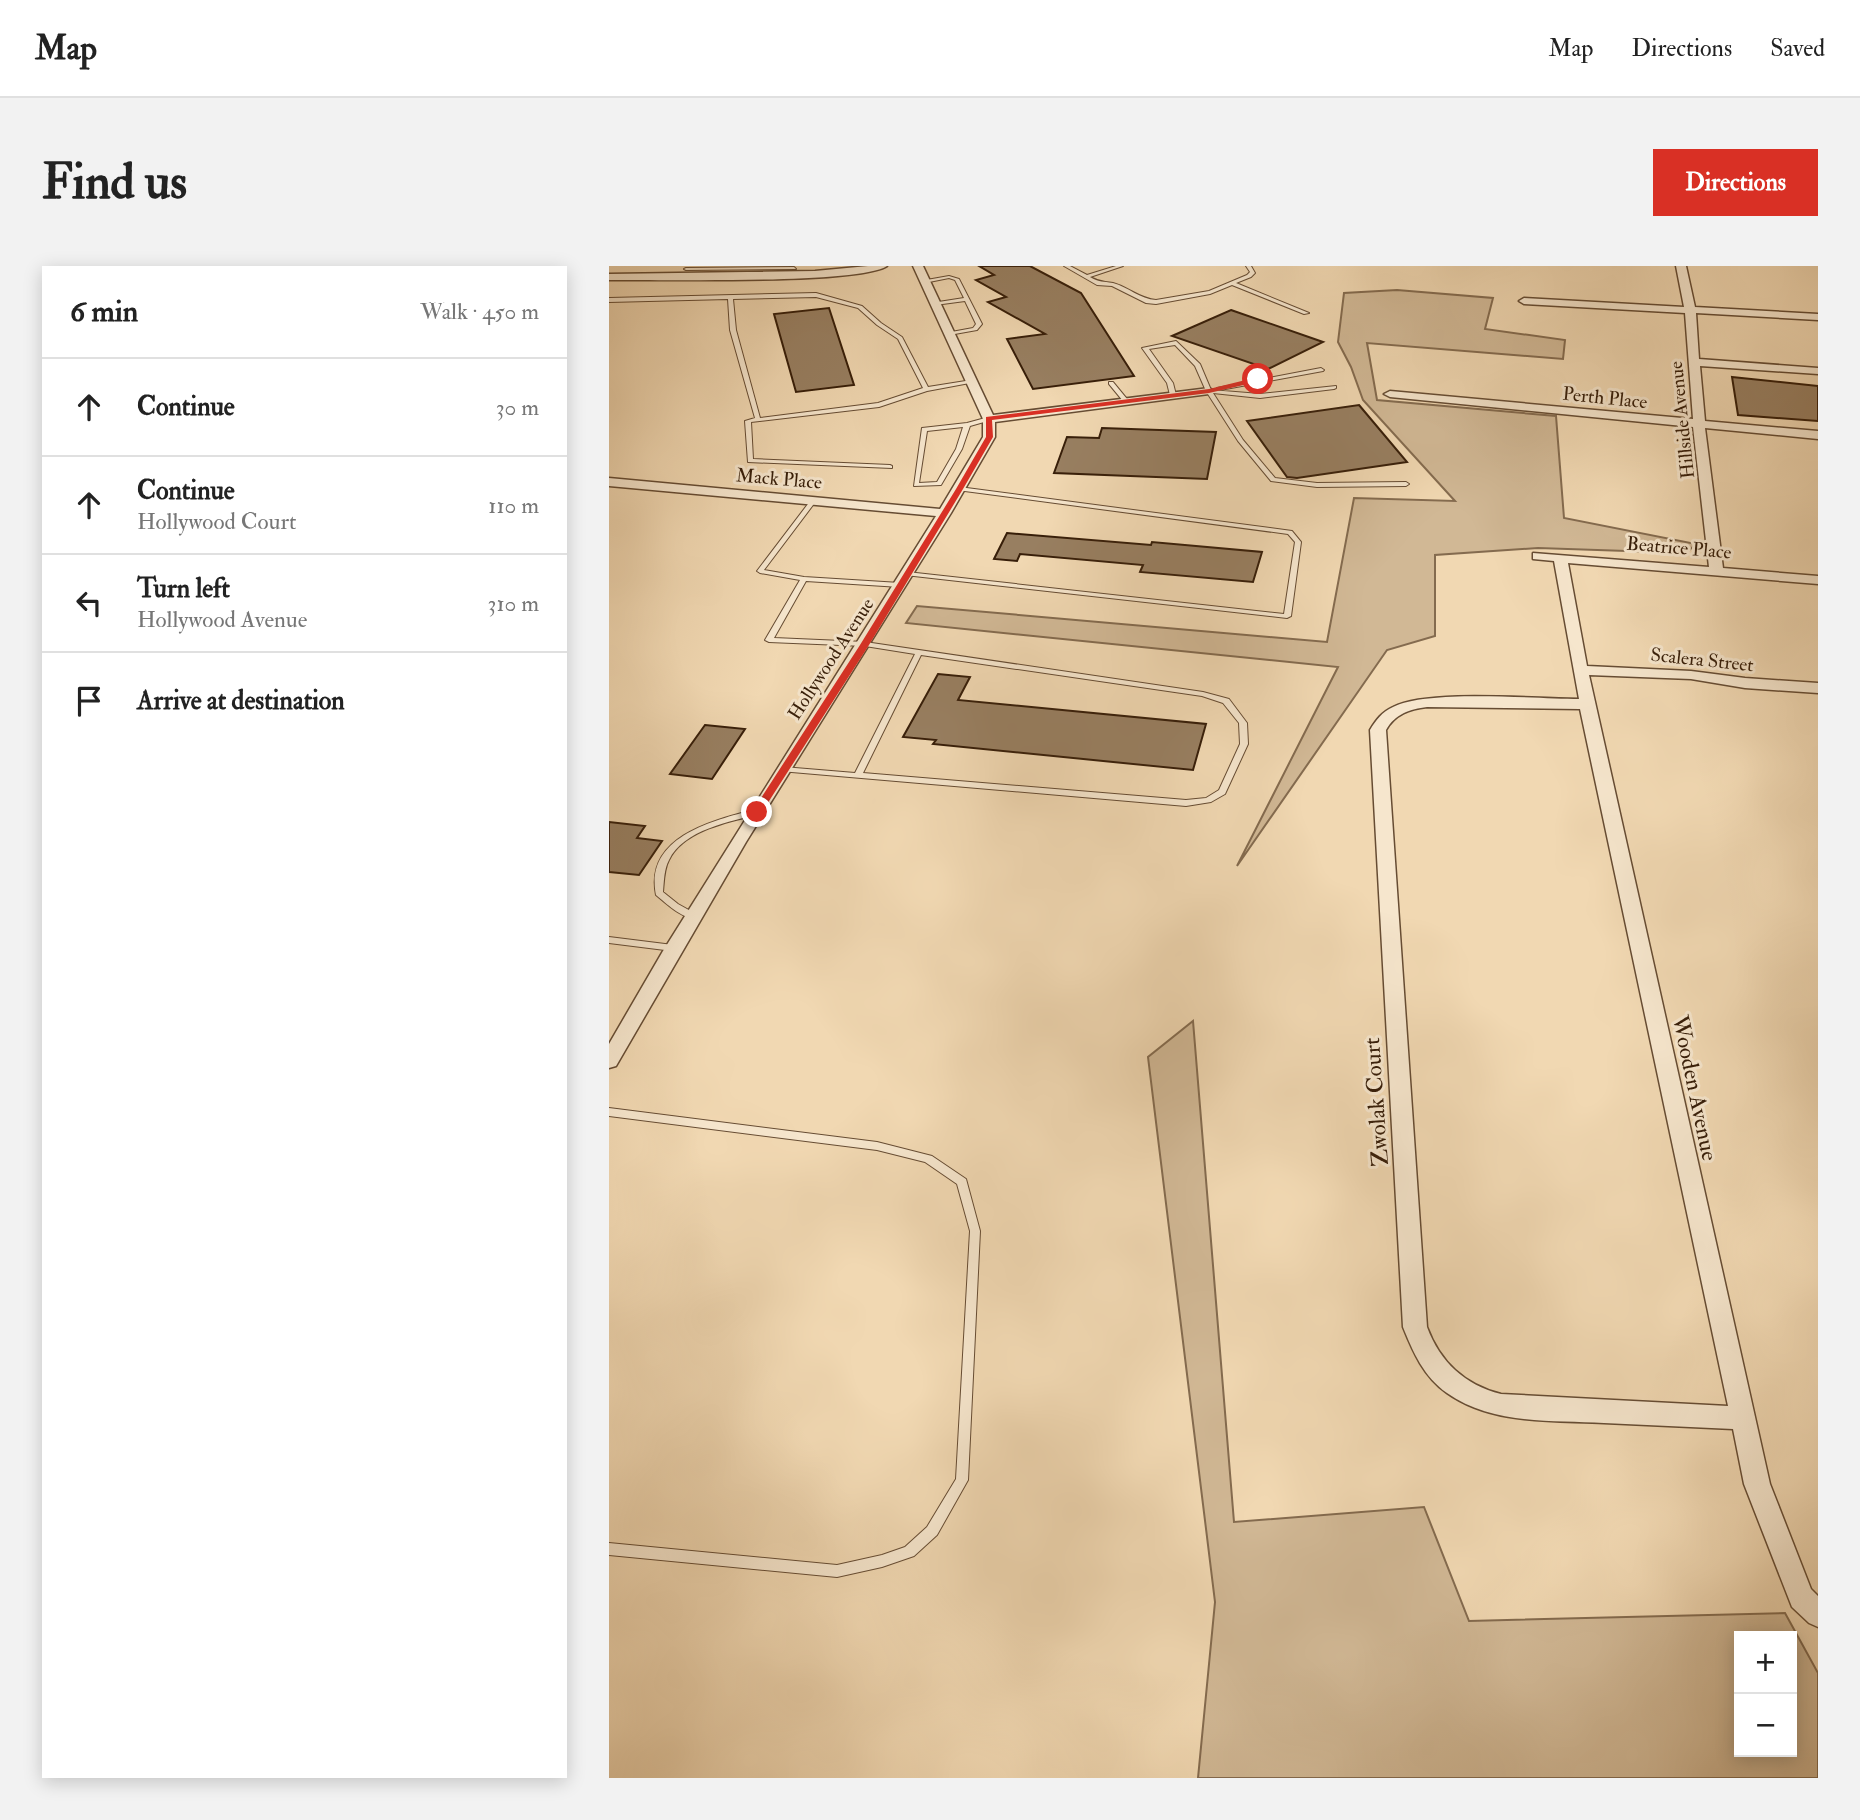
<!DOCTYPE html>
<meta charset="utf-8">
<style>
body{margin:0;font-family:"IM FELL Double Pica",serif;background:#f2f2f2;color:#222}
.controls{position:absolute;right:21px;bottom:21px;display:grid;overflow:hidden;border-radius:0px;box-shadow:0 4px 18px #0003}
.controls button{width:63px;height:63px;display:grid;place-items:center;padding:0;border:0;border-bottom:2px solid #e0e0e0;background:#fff;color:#222;font:35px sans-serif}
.stop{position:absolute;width:21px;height:21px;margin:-16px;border:5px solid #d93025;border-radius:50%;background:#fff}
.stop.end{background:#d93025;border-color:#fff;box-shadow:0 2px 7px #0008}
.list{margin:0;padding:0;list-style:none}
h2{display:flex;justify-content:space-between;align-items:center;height:91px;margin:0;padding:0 28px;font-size:30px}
h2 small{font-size:23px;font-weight:400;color:#767676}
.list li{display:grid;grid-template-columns:46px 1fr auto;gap:21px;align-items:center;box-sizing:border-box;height:98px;padding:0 28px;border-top:2px solid #e0e0e0}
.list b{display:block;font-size:26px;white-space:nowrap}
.list p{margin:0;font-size:23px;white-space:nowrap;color:#767676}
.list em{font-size:23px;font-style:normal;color:#767676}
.icon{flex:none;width:38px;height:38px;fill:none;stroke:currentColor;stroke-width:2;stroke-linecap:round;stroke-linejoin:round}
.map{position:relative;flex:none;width:1209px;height:1512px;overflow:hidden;border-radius:0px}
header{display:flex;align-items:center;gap:42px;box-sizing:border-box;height:98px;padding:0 35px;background:#fff;border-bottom:2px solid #e0e0e0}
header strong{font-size:33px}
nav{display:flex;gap:38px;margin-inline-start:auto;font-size:24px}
.intro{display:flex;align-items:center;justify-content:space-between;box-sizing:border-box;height:168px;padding:0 42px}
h1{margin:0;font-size:49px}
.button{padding:18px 32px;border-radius:0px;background:#d93025;color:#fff;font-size:24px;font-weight:700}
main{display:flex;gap:42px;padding:0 42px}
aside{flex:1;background:#fff;border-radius:0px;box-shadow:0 4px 18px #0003}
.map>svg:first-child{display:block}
</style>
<header>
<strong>Map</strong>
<nav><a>Map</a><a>Directions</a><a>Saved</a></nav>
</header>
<div class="intro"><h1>Find us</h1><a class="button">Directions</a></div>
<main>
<aside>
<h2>6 min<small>Walk · 450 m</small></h2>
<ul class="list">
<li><svg class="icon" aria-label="ahead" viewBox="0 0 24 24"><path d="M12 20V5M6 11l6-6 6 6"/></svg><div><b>Continue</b></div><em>30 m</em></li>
<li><svg class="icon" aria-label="ahead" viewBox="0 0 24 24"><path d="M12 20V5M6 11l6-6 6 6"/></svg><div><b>Continue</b><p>Hollywood Court</p></div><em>110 m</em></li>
<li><svg class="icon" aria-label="left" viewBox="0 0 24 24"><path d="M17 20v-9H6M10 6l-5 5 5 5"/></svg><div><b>Turn left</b><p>Hollywood Avenue</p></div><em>310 m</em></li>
<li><svg class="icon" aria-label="arrive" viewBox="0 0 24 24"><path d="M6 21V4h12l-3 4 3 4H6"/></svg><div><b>Arrive at destination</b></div></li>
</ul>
</aside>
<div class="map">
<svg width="1209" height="1512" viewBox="0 0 1209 1512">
<rect width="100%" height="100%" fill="#f1d8b2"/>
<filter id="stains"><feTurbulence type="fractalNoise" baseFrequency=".00286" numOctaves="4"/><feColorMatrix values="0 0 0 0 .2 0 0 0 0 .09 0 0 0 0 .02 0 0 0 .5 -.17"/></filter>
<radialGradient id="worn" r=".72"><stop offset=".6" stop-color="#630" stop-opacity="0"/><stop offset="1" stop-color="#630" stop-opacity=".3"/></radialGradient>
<path fill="#d1b895" stroke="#846b4f" stroke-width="2" fill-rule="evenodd" d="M 788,24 L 884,32 L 876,63 L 956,74 L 954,93 L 758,77 L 768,134 L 947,150 L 955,252 L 1087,278 L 1077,287 L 929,282 L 826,289 L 826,370 L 778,384 L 628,600 L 729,401 L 297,357 L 308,340 L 718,376 L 745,232 L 846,235 L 754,134 L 742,101 L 729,76 L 735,27 Z
M 584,755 L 625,1256 L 815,1241 L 860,1355 L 1176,1347 L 1209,1407 L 1209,1512 L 589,1512 L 606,1336 L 539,791 ZM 1130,1370 L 1183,1370 L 1183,1486 L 1130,1486 Z"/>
<path fill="#987f61" stroke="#371e09" stroke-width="2" d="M 370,0 L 421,0 L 472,27 L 525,110 L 424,123 L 398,73 L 436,68 L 379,36 L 397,31 L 367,14 L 385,9 Z
M 220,42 L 245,119 L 187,126 L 165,48 Z
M 622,44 L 714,76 L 659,103 L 563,70 Z
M 1123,111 L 1209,120 L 1209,155 L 1129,149 Z
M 750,139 L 798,196 L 688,212 L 678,211 L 638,155 Z
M 493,162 L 607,166 L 598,213 L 445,207 L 458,171 L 490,172 Z
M 398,267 L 542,279 L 543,276 L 653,286 L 644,316 L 531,306 L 534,299 L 411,288 L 408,295 L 385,293 Z
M 329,408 L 361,411 L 349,434 L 597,458 L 584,504 L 324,478 L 327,474 L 294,471 Z
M 96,459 L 136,463 L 103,513 L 61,508 Z
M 0,556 L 36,560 L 28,572 L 53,575 L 30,609 L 0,606 Z"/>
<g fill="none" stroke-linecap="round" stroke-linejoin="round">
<defs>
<path id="service" d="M 455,0 L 461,0 L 478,9 L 507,0 L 514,0 L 481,11 C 492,17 493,15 504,17 C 519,21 531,33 547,34 L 600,25 L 638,9 L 641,6 L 637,0 L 642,0 L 646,7 L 642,11 L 627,17 L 700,47 L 695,48 L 623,19 L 601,28 L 547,38 L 537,37 L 503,20 L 488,19 Z
M 185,1 L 187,3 L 77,4 L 75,3 L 77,2 Z
M 340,10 L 350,13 L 373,58 L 368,64 L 340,69 L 337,67 L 364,62 L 367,58 L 356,35 L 326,39 L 323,37 L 355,32 L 346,14 L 340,12 L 315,17 L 312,15 Z
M 207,27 L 253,40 L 272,57 L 293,71 L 319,121 L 363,114 L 366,116 L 318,125 L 270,141 L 142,156 L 144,193 L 281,199 L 283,200 L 283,202 L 139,196 L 136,155 L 146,152 L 121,64 L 119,33 L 0,36 L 0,32 ZM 207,31 L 249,42 L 268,59 L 289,73 L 314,122 L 269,137 L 151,152 L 127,64 L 124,33 Z
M 567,75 L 591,98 L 602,124 L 651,128 L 727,120 L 727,122 L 725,123 L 651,132 L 604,127 L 634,174 L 666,212 L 708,217 L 797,216 L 800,218 L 797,220 L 708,221 L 662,215 L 629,175 L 597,125 L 586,100 L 566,79 L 540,83 L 564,117 L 567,129 L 564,131 L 561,129 L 558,117 L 533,82 Z
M 712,102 L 715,104 L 714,105 L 611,124 L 608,122 Z
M 500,116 L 504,116 L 518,133 L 518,135 L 514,135 L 500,118 Z
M 380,151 L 383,153 L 382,154 L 361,160 L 353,183 L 332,219 L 305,220 L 313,162 L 358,157 ZM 354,161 L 347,183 L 328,216 L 310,217 L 318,165 Z
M 350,221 L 683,265 L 692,276 L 682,350 L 678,352 L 296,309 L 296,307 L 298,306 L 675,348 L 686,276 L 679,268 L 348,224 L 348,222 Z
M 204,233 L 207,235 L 155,304 L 195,311 L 291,317 L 294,319 L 291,321 L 197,315 L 165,372 L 256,376 L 594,426 L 620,433 L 638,457 L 639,478 L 616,528 L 602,536 L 577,540 L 171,505 L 170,503 L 174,501 L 246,507 L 306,388 L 256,380 L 160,376 L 156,374 L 191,314 L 151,307 L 148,305 L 202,234 ZM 312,389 L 593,430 L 614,437 L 630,457 L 631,478 L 610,524 L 597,532 L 577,534 L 254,507 Z
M 148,543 L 152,546 L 151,548 C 122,555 74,564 60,594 C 55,603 55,615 54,626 L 69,638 L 87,648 L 88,650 L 87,652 C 73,653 58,638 47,629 C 35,570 106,554 148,543 Z
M 0,671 L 64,679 L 69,682 L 64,685 L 0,677 Z
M 0,842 L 268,876 L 323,890 L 357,913 L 371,965 L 359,1214 L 328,1269 L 305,1290 L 273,1301 L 228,1311 L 0,1289 L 0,1277 L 228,1299 L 273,1289 L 296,1281 L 318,1261 L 347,1213 L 361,965 L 348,918 L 316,896 L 268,884 L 0,850 Z"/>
<path id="minor" d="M 259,0 L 278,0 C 249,19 47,13 0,14 L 0,8 L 206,5 Z
M 304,0 L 314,0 L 384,149 L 600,122 L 606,125 L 600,128 L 386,156 L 386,171 L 342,247 L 137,576 L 7,800 L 0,802 L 0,778 L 54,685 L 327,250 L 0,220 L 0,212 L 331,243 L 374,171 L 374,153 Z
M 1067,0 L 1077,0 L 1086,41 L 1209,48 L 1209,54 L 1087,47 L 1090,93 L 1209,102 L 1209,108 L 1091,100 L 1096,155 L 1209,165 L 1209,173 L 1096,162 L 1114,302 L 1209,310 L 1209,318 L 959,297 L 978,400 L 1082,405 L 1136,412 L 1209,417 L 1209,427 L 1136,422 L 1082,413 L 980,409 L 1161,1218 L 1202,1323 L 1209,1330 L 1209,1361 L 1200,1357 L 1183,1341 L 1135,1218 L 1124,1163 C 1081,1161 1038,1159 995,1157 C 942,1154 883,1159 838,1127 C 815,1111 804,1086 794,1061 L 761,464 C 767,454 773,446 784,441 C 820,423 925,433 970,433 L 945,295 L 924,293 L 924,287 L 1100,301 L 1084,161 L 781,131 L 775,128 L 781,125 L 1084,153 L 1076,47 L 915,38 L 910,35 L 915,32 L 1075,41 ZM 818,441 L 971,443 L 1119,1140 L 892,1128 C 856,1119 831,1096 818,1061 L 777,464 C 786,448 801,443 818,441 Z"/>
</defs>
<use href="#service" stroke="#664c33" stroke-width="2"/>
<use href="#minor" stroke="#664c33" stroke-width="3"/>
<use href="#service" fill="#f6e6cd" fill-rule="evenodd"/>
<use href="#minor" fill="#f6e6cd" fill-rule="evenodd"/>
</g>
<path fill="#d93025" d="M 649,111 L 652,115 L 600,127 L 383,154 L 384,171 L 354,223 L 260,379 L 153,546 L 144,548 L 143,546 L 251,379 L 347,223 L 377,171 L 377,151 L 600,123 Z"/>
<g text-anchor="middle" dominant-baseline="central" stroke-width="6" stroke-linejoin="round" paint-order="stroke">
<g font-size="19" fill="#371e09" stroke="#f6e6cd">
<text transform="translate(996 132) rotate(6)">Perth Place</text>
<text transform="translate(1073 154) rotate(-96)">Hillside Avenue</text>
<text transform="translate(170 213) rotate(5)">Mack Place</text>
<text transform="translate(1070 282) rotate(5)">Beatrice Place</text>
<text transform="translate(222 393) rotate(-57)">Hollywood Avenue</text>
<text transform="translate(1093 394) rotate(6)">Scalera Street</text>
</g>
<g font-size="23" fill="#371e09" stroke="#f6e6cd">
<text transform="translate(1086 822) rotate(78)">Wooden Avenue</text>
<text transform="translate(767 836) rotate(-94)">Zwolak Court</text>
</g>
</g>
<rect width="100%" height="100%" filter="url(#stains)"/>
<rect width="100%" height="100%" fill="url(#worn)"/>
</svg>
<div class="controls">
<button>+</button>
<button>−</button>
</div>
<div class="stop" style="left:649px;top:113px"></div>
<div class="stop end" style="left:148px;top:546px"></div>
</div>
</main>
